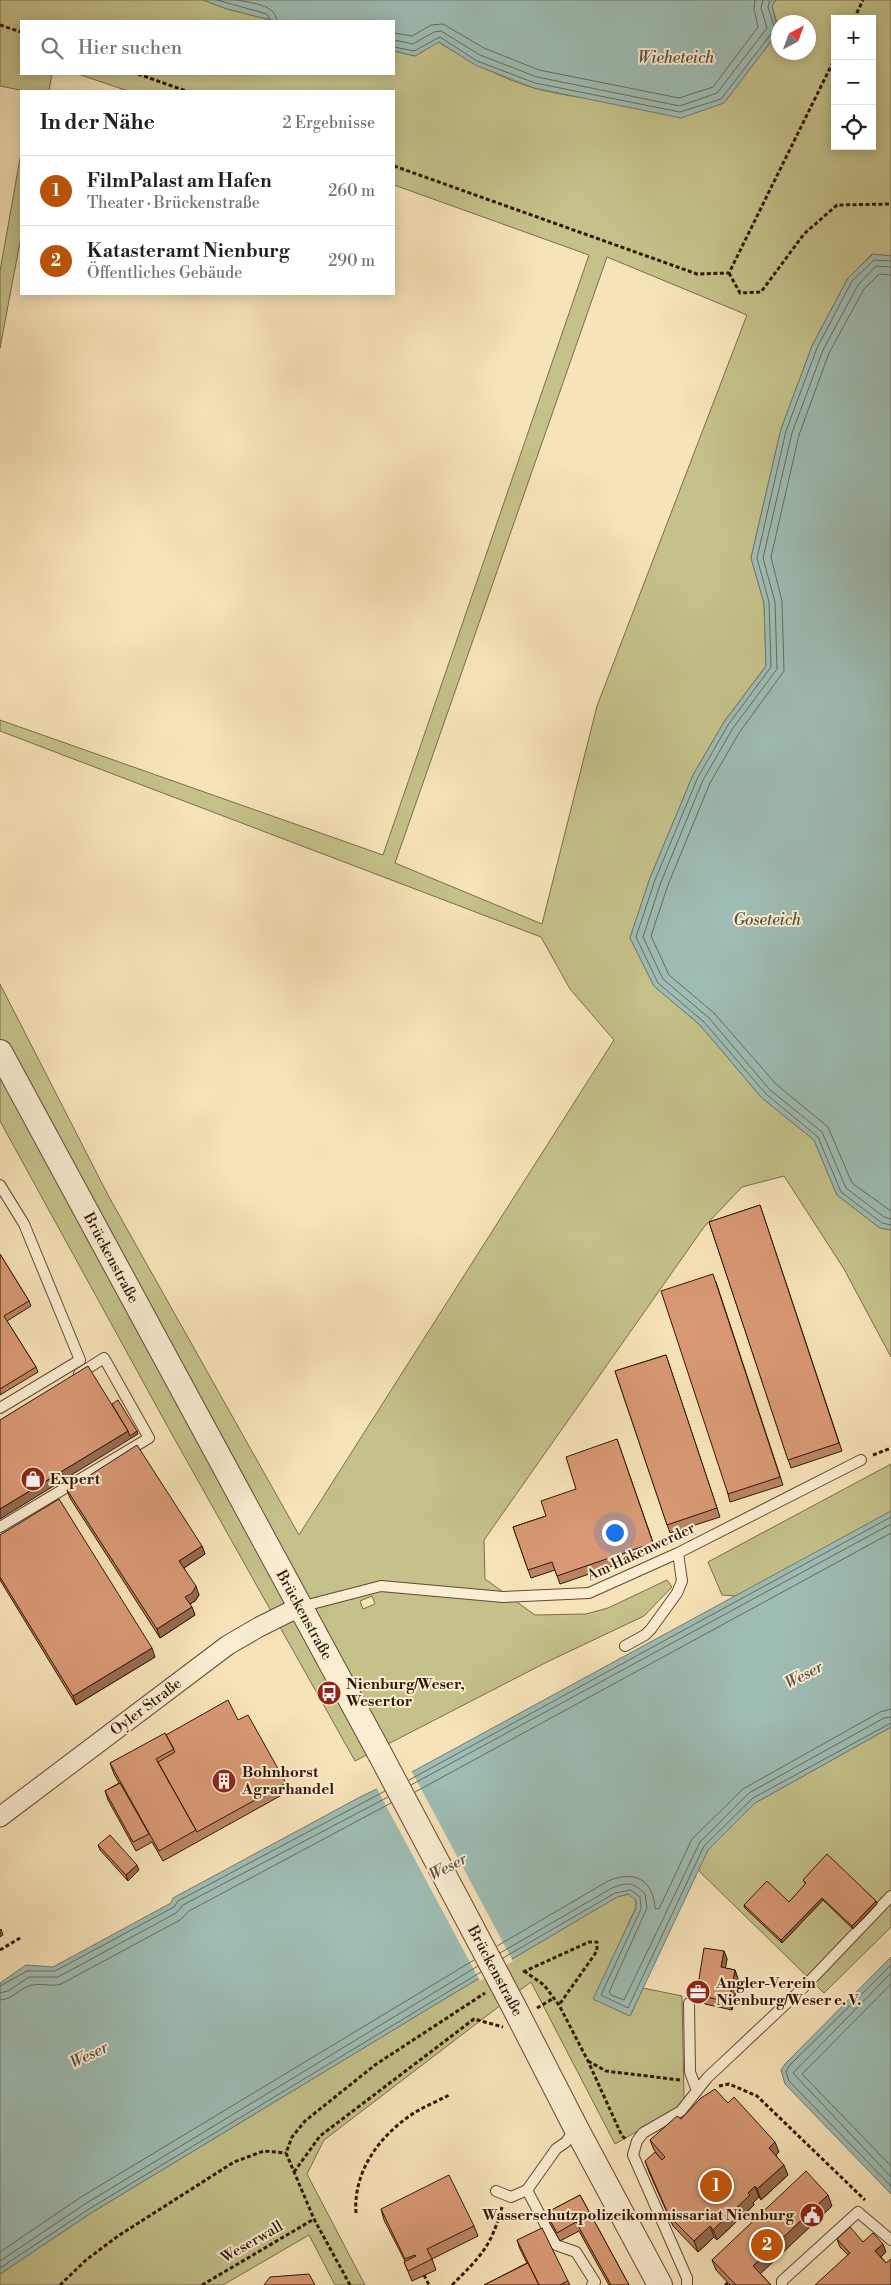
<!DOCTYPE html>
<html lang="de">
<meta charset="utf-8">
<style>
body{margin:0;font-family:"Libre Bodoni",serif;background:#f6f6f6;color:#202124}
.controls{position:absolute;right:15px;top:15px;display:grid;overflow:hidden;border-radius:0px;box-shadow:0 2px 12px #0003}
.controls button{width:45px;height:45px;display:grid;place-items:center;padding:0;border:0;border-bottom:1px solid #e0e0e0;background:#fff;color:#202124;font:25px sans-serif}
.compass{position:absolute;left:771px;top:15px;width:45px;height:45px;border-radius:50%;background:#fff;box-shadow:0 2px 12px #0003;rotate:41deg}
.you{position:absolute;left:614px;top:1532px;width:18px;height:18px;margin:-12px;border:4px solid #fff;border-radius:50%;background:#1a73e8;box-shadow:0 0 0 8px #1a73e833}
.badge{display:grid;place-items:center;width:32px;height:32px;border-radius:50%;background:#b45309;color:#fff;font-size:16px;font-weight:700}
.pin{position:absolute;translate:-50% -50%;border:2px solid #fff;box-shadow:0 1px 5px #0006}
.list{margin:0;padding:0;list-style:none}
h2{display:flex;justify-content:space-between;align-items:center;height:65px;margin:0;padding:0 20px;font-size:21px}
h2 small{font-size:16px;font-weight:400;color:#757577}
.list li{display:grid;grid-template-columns:32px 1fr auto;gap:15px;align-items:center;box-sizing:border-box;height:70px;padding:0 20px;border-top:1px solid #e0e0e0}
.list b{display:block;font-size:19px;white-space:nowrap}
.list p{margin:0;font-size:16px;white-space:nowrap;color:#757577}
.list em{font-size:16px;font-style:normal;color:#757577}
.icon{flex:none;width:28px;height:28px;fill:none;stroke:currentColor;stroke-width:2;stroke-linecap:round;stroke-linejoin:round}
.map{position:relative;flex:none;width:891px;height:2285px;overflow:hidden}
.search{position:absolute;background:#fff;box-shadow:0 2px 12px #0003;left:20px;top:20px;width:375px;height:55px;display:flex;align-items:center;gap:12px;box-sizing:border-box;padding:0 18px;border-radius:0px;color:#757577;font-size:19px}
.panel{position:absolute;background:#fff;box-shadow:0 2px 12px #0003;left:20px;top:90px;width:375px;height:205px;border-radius:0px}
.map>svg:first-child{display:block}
</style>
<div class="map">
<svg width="891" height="2285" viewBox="0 0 891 2285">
<rect width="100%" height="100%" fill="#f7e3b9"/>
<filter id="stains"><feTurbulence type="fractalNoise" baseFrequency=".004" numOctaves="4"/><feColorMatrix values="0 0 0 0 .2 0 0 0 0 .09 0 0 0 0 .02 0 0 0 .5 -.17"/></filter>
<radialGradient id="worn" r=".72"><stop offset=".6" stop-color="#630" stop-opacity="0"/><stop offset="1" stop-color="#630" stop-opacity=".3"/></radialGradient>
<path fill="#c4c18a" stroke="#7c6c48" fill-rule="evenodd" d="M 0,0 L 203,0 L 227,9 L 275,21 L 21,21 L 21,74 L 52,74 L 49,91 L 25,91 L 0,86 Z
M 776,0 L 891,0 L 891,256 L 872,254 L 848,278 L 812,346 L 781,429 L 751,558 L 764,603 L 766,666 L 724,722 L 693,775 L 650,878 L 630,938 L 654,986 L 700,1025 L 762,1098 L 814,1140 L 837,1195 L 880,1228 L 891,1230 L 891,1357 L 844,1269 L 784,1176 L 742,1187 L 704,1227 L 484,1540 L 485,1579 L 535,1615 L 586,1614 L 608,1608 L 667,1580 L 672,1587 L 644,1616 L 547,1662 L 355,1761 L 169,1429 L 0,1121 L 0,984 L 109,1197 L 299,1535 L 614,1040 L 570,989 L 541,937 L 0,731 L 0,720 L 383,855 L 589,255 L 394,185 L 394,91 L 128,91 L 78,74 L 394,74 L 394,51 L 415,56 L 438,42 C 469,61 500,78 534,88 C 595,105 662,101 724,103 L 778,32 L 778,52 L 808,52 L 808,22 L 778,22 L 778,26 L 772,6 ZM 835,19 L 872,19 L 872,146 L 835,146 ZM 607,257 L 747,315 L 597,706 L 542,924 L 395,863 ZM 372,1596 L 375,1604 L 363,1609 L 360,1601 Z
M 21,153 L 21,237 L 0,348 L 0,271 Z
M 891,1464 L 891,1511 L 738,1596 L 722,1595 L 708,1562 Z
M 891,1727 L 891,1927 L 824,1993 L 697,1869 L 708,1850 L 755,1803 Z
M 629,1894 L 636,1900 L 636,1907 L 594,1999 L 630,2016 L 643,1988 L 682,1996 L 684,2099 L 673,2111 L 615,2144 L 531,1982 L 324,2140 L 307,2174 L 365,2285 L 335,2285 L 309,2235 L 223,2285 L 0,2285 L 0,2274 L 91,2213 L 456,1992 L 617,1897 Z"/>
<path fill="#9ebdb4" stroke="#737a6e" d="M 203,0 L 776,0 L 772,6 L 778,32 L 724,103 L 681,118 L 534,88 L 475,65 L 439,42 L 415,56 L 394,51 L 394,21 L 275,21 L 227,9 Z
M 873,254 L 891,256 L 891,1230 L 880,1228 L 837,1195 L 814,1140 L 762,1098 L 700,1025 L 654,986 L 630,938 L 650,878 L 693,775 L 724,722 L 766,666 L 764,603 L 751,558 L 781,429 L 812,346 L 848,278 Z
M 891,1511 L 891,1727 L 755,1803 L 708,1850 L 630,2016 L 593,1999 L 636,1908 L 636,1900 L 628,1894 L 617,1897 L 456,1992 L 91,2213 L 0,2274 L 0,1983 L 26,1965 L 53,1967 L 171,1903 L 173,1898 L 360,1797 L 410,1773 Z
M 891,1957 L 891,2194 L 785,2084 L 781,2070 L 785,2064 Z"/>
<path fill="#f7e3b9" d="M 411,1770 L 513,1961 L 480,1981 L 376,1787 Z"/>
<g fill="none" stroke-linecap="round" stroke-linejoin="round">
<path stroke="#686a5c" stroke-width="1" d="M 217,0 L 267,14 L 271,21
M 237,0 C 250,3 276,4 277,21
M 394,33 L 412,36 L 431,25 L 443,24 L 484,48 L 539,70 L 679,98 L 713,87 L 758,27 L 754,9 L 755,0
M 394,40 L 413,44 L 434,32 L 441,31 L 480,55 L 537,77 L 680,106 L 717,93 L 767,28 L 761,8 L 763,0
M 394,47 L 414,51 L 440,37 L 477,61 L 535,83 L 680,112 L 721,99 L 775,29 L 768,7 L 770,0
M 891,261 L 874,260 L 852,281 L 817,348 L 786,431 L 757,558 L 769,602 L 771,667 L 728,725 L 698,777 L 655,880 L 636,937 L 658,983 L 704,1022 L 766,1094 L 818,1137 L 841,1192 L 882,1223 L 891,1225
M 891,267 L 876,266 L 858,285 L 823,350 L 792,433 L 763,558 L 775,602 L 777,669 L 733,728 L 703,780 L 661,882 L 643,937 L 663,979 L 709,1018 L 770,1090 L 822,1132 L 846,1188 L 884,1217 L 891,1219
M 891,275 L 879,274 L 864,289 L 829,353 L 799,435 L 771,557 L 782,601 L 784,671 L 739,733 L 710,783 L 668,885 L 651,936 L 669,975 L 714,1013 L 776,1084 L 828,1127 L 852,1183 L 891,1211
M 409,1780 L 891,1517
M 411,1785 L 891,1524
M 415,1792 L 891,1533
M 497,1946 L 608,1881 C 634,1870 653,1879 655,1908 L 659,1909 L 692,1839 L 743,1789 L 880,1712 L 891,1709
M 500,1953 L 612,1888 C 626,1882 634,1882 645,1894 L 647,1908 L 609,1992 L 611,1995 L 624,2000 L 700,1842 L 749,1793 L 884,1718 L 891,1717
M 503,1958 L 615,1893 L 631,1890 L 640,1897 L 641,1909 L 601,1995 L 628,2008 L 704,1846 L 753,1798 L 891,1723
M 891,1965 L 789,2066 L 786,2072 L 789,2081 L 891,2186
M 891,1973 L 793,2073 L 891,2177
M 891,1984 L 802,2074 L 891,2166
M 0,1986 L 27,1971 L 55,1971 L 174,1907 L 178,1901 L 385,1791
M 0,1993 L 8,1991 L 29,1977 L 58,1977 L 176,1913 L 183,1905 L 388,1797
M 0,2000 C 13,2000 21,1986 33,1985 C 43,1983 51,1987 61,1984 L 180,1920 L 189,1911 L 391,1803
M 0,2252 L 81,2197 L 474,1960
M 0,2261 L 85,2204 L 478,1966
M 0,2268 L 89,2209 L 481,1972"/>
<defs>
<path id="service" d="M 0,1185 L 24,1224 L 80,1360 L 0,1408
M 0,1527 L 149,1438 L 104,1358 L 79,1374
M 300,1607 L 381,1586 L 503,1597 L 589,1593 L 678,1553 L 861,1460
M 625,1646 L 645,1635 L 651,1629 L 677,1593 L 682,1581 L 678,1553
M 689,2003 L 690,2072 L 697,2091
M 527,2190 L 556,2245 L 576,2252 L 595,2282 L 592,2285
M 496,2191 L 511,2197 L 527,2190 L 556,2149 L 566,2142 L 575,2129
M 687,2285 L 687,2278 L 633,2155 L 637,2141 L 643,2133 L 681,2111 L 707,2078 L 806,1985 L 891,1896
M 782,2285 L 782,2281 L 858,2212 L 891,2240"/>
<path id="minor" d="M 0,1817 L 228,1645 L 259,1627 L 299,1607"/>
<path id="tertiary" d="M 0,1052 L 380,1754
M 513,2005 L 576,2128 L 660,2285"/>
</defs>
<use href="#service" stroke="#644932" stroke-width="12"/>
<use href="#minor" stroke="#644932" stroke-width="21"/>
<use href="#tertiary" stroke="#644932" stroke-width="26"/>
<path stroke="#331605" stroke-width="3" stroke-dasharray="4 2.5" stroke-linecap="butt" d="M 854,19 L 863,0
M 0,25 L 21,32
M 138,74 L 186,91
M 394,166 L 697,274 L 729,273 L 835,58
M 729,273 L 740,293 L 761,292 L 804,234 L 837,205 L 891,204
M 873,1455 L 891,1448
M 0,1950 L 20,1938
M 524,1971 L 544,1985 L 559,2005 L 588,2061 L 622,2136 L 626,2139
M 523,1972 L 589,1942 L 597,1942 L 597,1951 L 559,2005
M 537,2008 L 554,1998
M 588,2061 L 606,2071 L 680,2080
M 719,2086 L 729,2084 L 757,2096 L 865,2200
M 294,2172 L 320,2136 L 474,2019 L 503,2027
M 356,2213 C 353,2171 380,2135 414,2113 C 425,2106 438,2101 449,2095
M 424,2275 L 429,2285
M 60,2285 L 86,2260 L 118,2236 L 234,2162 L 264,2151 L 286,2153
M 202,2285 L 314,2219
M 350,2285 L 314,2219 L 289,2160 L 286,2153 L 292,2137 L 305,2121 L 375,2065 L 485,1993
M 452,2285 C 481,2256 491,2247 502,2207
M 725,2285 L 728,2283"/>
<use href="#service" stroke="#faedd2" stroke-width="10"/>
<use href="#minor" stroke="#faedd2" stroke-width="19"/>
<use href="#tertiary" stroke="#faedd2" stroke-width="24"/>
<defs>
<path id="tertiary-bridge" d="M 380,1754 L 513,2005"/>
</defs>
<use href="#tertiary-bridge" stroke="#644932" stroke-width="26" stroke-linecap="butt"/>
<use href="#tertiary-bridge" stroke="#faedd2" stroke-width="24"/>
</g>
<path fill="#ba8464" stroke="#331605" d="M 760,1205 L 842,1451 L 791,1468 L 709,1222 Z
M 0,1254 L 29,1301 L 31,1306 L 7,1321 L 36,1367 L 38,1372 L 0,1395 Z
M 716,1282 L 783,1485 L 730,1502 L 728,1494 Z
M 666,1355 L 720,1517 L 670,1533 L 615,1371 Z
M 617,1439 L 656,1551 L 560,1584 L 555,1570 L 531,1578 L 513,1527 L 546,1516 L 576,1489 Z
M 67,1490 L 202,1546 L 205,1554 L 184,1568 L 199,1595 L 195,1601 L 190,1604 L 195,1615 L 160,1638 L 70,1498 Z
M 0,1535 L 155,1657 L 76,1705 L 0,1580 Z
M 238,1720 L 286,1783 L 289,1791 L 163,1861 L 152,1842 L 136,1851 L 108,1800 L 105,1791 L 119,1783 L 114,1774 L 110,1763 L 166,1735 Z
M 98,1845 L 139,1870 L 128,1881 L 100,1850 Z
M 803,1880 L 876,1901 L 877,1904 L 853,1929 L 823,1900 L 782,1943 L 745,1908 L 744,1905 L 789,1902 L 806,1884 Z
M 724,1951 L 727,1959 L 725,1968 L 735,1970 L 738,1979 L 732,2010 L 705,2004 L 702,1996 L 702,1993 L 700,1993 L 698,1985 Z
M 728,2103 L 779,2152 L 776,2155 L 788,2175 L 761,2200 L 759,2197 L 753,2203 L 754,2205 L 717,2240 L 714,2237 L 698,2252 L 673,2226 L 649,2172 L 645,2161 L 662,2160 L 654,2150 L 650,2140 L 681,2119 Z
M 580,2195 L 629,2285 L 609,2285 L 579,2231 L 560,2241 L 549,2222 L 546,2213 Z
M 832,2206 L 760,2273 L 771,2285 L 730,2285 L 716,2270 L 712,2260 Z
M 381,2209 L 474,2226 L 478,2236 L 432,2259 L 436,2270 L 412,2281 L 404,2262 L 405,2261 L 384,2220 Z
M 837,2239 L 863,2242 L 886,2252 L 881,2257 L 886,2263 L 891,2285 L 848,2255 L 840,2247 Z
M 517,2240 L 568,2281 L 570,2285 L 484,2285 L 527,2263 L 520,2249 Z"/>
<path fill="#976b51" stroke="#331605" d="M 128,1431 L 137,1431 L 138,1434 L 0,1519 L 0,1509 Z
M 202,1546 L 205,1554 L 182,1569 L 179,1561 Z
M 196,1586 L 199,1595 L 195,1601 L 188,1605 L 185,1597 Z
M 192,1607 L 195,1615 L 160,1638 L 157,1629 Z
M 152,1648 L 155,1657 L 76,1705 L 73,1696 Z
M 137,1865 L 139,1870 L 128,1881 L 126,1875 Z
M 822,1898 L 823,1900 L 782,1943 L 781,1940 Z
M 876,1901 L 877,1904 L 853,1929 L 852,1926 Z
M 1,1929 L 3,1935 L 0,1937 L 0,1930 Z
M 724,1951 L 727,1959 L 724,1976 L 721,1967 Z
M 735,1970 L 738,1979 L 732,2010 L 729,2002 Z
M 775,2142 L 779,2152 L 773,2158 L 769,2148 Z
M 784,2165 L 788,2175 L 761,2200 L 757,2189 Z
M 755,2186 L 759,2197 L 753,2203 L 754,2205 L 717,2240 L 713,2230 Z
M 828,2195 L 832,2206 L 757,2277 L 753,2266 Z
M 710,2226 L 714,2237 L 698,2252 L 694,2241 Z
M 883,2244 L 886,2252 L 878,2259 L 875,2251 Z"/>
<path fill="#d89974" stroke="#331605" d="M 760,1205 L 839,1443 L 788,1460 L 709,1222 Z
M 0,1254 L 29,1301 L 4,1316 L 36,1367 L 0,1389 Z
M 713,1274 L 780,1477 L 728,1494 L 661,1291 Z
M 666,1355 L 717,1508 L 667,1525 L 615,1371 Z
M 88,1366 L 128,1431 L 0,1509 L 0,1420 Z
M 118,1400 L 137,1431 L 130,1436 L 128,1431 L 112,1404 Z
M 617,1439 L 653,1543 L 557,1576 L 552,1562 L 528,1570 L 513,1527 L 546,1516 L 541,1501 L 576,1489 L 566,1457 Z
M 137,1445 L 202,1546 L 179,1561 L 196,1586 L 192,1593 L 185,1597 L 192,1607 L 157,1629 L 67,1490 Z
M 59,1499 L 152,1648 L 73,1696 L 0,1577 L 0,1535 Z
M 228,1700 L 238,1720 L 248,1715 L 286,1783 L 197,1832 L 158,1762 L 175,1752 L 166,1735 Z
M 165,1733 L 174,1749 L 156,1759 L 196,1830 L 159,1851 L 110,1763 Z
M 120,1783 L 149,1834 L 133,1842 L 105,1791 Z
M 110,1835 L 137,1865 L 126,1875 L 98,1845 Z
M 827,1854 L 876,1901 L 852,1926 L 822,1898 L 781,1940 L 744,1905 L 767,1881 L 789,1902 L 806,1883 L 803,1880 Z
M 704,1948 L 724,1951 L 721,1967 L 735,1970 L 729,2002 L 702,1996 L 704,1986 L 698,1985 Z
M 715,2089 L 728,2103 L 734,2097 L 775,2142 L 769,2148 L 784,2165 L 757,2189 L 755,2186 L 748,2193 L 750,2195 L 713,2230 L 710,2226 L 694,2241 L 669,2216 L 645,2161 L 655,2152 L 662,2160 L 665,2157 L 650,2140 L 677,2116 L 681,2119 L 701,2098 Z
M 806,2171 L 828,2195 L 753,2266 L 771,2285 L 736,2285 L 712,2260 Z
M 449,2175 L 474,2226 L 427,2249 L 432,2259 L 408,2271 L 404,2262 L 416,2256 L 415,2255 L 405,2259 L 381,2209 Z
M 580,2195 L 629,2285 L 611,2285 L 576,2222 L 557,2233 L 546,2213 Z
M 850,2227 L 863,2242 L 873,2233 L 883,2244 L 875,2251 L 886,2263 L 891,2259 L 891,2285 L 815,2285 L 850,2253 L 837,2239 Z
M 542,2228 L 568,2281 L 560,2285 L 539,2285 L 517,2240 Z
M 528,2263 L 539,2285 L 484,2285 Z
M 309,2274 L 315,2285 L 264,2285 L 270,2277 Z"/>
<defs>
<symbol id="shop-disc" viewBox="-11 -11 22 22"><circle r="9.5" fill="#8f2418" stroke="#faedd2"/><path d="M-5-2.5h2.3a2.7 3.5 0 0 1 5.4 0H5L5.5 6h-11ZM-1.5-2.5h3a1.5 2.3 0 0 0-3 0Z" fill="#fff"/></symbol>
<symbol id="bus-disc" viewBox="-11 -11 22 22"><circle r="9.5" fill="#8f2418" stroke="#faedd2"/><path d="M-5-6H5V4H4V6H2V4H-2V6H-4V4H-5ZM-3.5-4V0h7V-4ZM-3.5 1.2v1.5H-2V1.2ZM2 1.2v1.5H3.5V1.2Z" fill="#fff"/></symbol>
<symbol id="building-disc" viewBox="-11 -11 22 22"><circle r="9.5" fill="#8f2418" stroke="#faedd2"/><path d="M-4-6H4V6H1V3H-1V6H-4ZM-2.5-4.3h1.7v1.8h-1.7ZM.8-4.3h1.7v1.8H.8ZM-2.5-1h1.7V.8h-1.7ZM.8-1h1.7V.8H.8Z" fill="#fff"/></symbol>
<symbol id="office-disc" viewBox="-11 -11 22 22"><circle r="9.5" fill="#8f2418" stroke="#faedd2"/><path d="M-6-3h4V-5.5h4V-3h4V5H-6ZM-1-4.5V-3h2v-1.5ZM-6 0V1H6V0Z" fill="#fff"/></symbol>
<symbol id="civic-disc" viewBox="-11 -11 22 22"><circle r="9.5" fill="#8f2418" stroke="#faedd2"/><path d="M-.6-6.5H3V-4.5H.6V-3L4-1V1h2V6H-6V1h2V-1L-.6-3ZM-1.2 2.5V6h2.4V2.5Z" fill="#fff"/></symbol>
</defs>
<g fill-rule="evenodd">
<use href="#shop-disc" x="19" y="1465" width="28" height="28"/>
<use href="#bus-disc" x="315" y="1679" width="28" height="28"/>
<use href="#building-disc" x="210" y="1767" width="28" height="28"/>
<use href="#office-disc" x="684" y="1978" width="28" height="28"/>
<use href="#civic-disc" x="798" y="2201" width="28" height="28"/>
</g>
<g text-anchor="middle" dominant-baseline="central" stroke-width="4" stroke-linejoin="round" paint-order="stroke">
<g font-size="15" fill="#331605" stroke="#faedd2">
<text transform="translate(111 1258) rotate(62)">Brückenstraße</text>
<text transform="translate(641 1552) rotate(-25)">Am Hakenwerder</text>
<text transform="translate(304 1615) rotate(61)">Brückenstraße</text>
<text transform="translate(146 1707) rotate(-37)">Oyler Straße</text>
<text transform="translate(495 1971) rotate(62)">Brückenstraße</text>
<text transform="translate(252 2242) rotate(-30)">Weserwall</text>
</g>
<g font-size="15" font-weight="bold" fill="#331605" stroke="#faedd2" text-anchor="start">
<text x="50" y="1479">Expert</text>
<text x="346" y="1684">Nienburg/Weser,<tspan x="346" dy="17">Wesertor</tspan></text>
<text x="242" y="1772">Bohnhorst<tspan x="242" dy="17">Agrarhandel</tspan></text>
<text x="716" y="1983">Angler-Verein<tspan x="716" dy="17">Nienburg/Weser e. V.</tspan></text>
<text x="794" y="2215" text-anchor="end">Wasserschutzpolizeikommissariat Nienburg</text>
</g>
<g font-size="16" font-style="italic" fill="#585042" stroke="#faedd2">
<text x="676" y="58">Wieheteich</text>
<text x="767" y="920">Goseteich</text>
<text transform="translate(804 1675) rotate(-28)">Weser</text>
<text transform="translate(448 1867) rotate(-28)">Weser</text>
<text transform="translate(89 2055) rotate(-26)">Weser</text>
</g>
</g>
<rect width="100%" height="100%" filter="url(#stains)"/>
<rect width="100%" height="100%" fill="url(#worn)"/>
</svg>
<div class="controls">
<button>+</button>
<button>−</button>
<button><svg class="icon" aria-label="locate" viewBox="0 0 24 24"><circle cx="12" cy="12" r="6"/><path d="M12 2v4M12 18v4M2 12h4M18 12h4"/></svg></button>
</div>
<svg class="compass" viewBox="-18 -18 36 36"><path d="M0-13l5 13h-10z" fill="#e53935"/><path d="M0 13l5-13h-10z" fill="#757577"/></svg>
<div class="you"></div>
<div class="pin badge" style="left:716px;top:2186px">1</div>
<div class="pin badge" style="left:767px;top:2245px">2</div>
<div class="search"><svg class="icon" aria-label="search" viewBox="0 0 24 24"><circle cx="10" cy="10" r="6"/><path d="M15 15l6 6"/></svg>Hier suchen</div>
<section class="panel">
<h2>In der Nähe<small>2 Ergebnisse</small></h2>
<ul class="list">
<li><span class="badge">1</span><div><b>FilmPalast am Hafen</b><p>Theater · Brückenstraße</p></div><em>260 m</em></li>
<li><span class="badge">2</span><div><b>Katasteramt Nienburg</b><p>Öffentliches Gebäude</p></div><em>290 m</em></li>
</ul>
</section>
</div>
